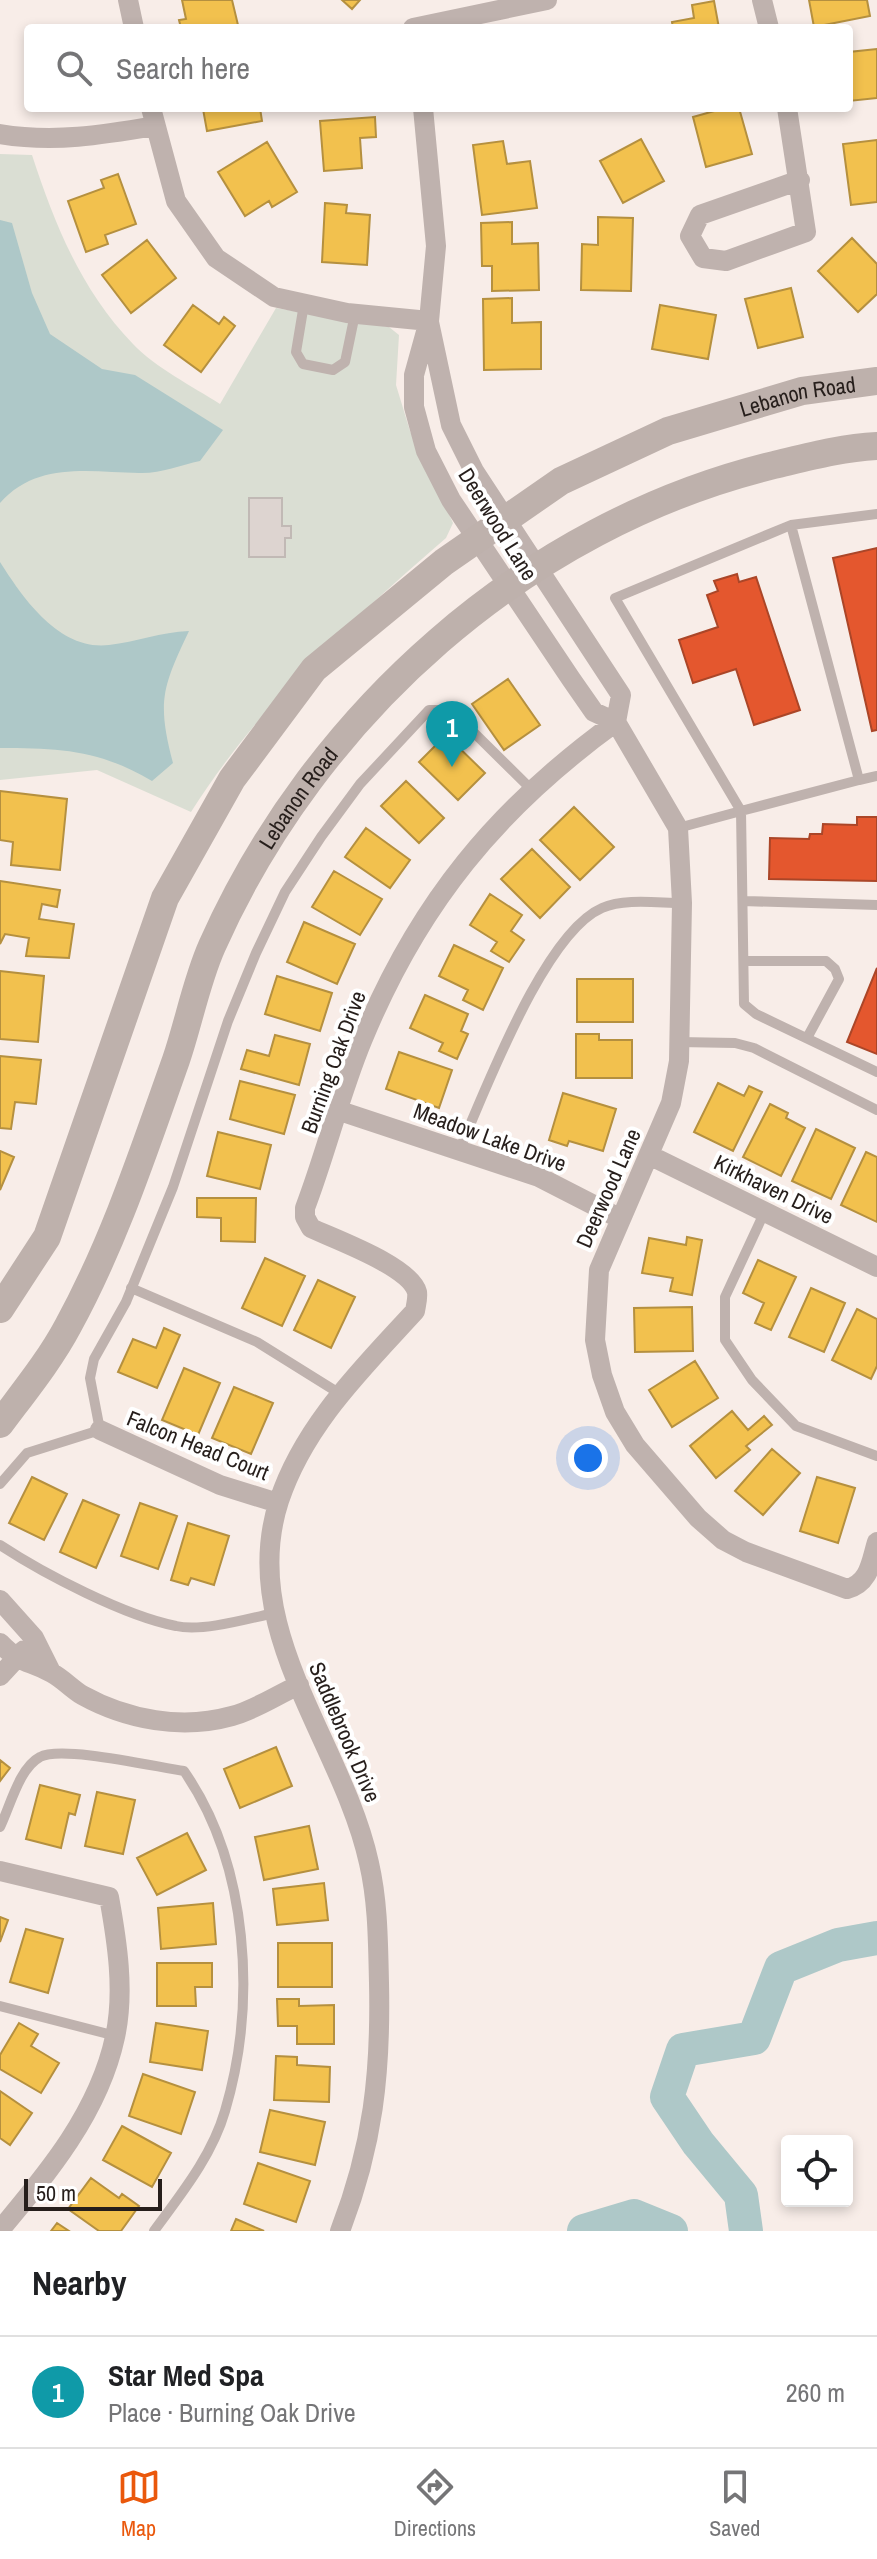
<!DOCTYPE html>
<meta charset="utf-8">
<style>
body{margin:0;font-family:"Archivo Narrow",sans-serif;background:#f6f6f6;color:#202124}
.controls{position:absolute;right:24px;bottom:24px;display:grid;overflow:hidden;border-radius:8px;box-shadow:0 4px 12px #0003}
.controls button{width:72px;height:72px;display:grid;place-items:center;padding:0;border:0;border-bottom:2px solid #e0e0e0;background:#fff;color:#202124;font:40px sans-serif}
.scale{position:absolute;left:24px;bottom:20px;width:138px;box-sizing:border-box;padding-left:8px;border:4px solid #261e1b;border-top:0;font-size:22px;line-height:28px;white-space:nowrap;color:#261e1b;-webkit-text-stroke:6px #fff;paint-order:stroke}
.you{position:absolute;left:588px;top:1458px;width:28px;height:28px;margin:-20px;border:6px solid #fff;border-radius:50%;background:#1a73e8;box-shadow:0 0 0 12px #1a73e833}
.badge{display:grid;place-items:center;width:52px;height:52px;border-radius:50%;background:#ea580c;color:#fff;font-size:26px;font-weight:700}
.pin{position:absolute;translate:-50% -66px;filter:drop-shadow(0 2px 4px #0008)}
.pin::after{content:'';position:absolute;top:42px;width:28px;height:24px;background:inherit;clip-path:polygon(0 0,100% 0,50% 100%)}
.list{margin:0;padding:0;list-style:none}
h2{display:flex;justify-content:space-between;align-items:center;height:104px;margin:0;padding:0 32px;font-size:34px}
h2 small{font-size:26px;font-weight:400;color:#757577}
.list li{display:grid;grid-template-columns:52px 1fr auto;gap:24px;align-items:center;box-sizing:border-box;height:112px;padding:0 32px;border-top:2px solid #e0e0e0}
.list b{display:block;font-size:30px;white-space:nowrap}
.list p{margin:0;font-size:26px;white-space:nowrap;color:#757577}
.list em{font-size:26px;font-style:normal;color:#757577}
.icon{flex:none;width:44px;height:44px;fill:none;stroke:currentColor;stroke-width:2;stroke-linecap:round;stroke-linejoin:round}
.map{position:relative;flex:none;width:877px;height:2231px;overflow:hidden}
.search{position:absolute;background:#fff;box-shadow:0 4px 12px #0003;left:24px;right:24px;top:24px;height:88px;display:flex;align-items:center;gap:20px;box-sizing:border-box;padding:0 28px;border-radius:8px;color:#757577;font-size:30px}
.sheet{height:216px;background:#fff}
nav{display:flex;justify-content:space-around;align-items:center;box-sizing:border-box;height:112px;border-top:2px solid #e0e0e0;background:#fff;font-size:22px;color:#757577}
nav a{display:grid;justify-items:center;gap:4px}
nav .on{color:#ea580c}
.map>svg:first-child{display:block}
</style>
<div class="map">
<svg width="877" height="2231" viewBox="0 0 877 2231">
<rect width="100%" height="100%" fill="#f8ede8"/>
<path fill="#daded3" d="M 0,154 L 32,155 C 55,225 81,290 133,344 C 156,368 192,386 220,404 L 276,308 L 389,327 L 399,335 L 396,385 L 410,431 L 453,523 L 446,538 C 352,619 258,706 191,812 L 97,770 L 0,780 Z"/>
<path fill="#aec8c8" d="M 0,220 L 12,223 L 32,293 L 50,334 L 102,369 L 135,375 L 223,430 L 200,461 C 181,465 159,474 139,473 C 90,472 37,461 0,503 Z
M 0,562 C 23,598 59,651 109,645 C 136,642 161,632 189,631 C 162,688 157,702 173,763 L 152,781 C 100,750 60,748 0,748 Z"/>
<path fill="#f2c14e" stroke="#b5903f" stroke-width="2" d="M 182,0 L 232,0 L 238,25 L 181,28 L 179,20 L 186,19 Z
M 342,0 L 360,0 L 352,9 Z
M 809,0 L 867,0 L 870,16 L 814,27 Z
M 714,1 L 719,28 L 673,28 L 672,22 L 694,18 L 692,5 Z
M 877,49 L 877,98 L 849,101 L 849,52 Z
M 197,108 L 260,108 L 262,121 L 207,131 L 203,109 Z
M 725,108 L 739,108 L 752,154 L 706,167 L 693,117 Z
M 375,117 L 376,137 L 360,138 L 362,168 L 324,171 L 320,121 Z
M 641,139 L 664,181 L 623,203 L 600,161 Z
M 877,140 L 877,202 L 851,205 L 843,144 Z
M 503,141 L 507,164 L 530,161 L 537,208 L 482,215 L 473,145 Z
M 267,142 L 297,192 L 272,207 L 269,201 L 245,216 L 218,172 Z
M 118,174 L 136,224 L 105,235 L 108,244 L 86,252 L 68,201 L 104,188 L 101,180 Z
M 325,203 L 347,205 L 346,213 L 370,215 L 367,265 L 322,262 Z
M 598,217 L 633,218 L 631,291 L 581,290 L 582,244 L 598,245 Z
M 512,222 L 512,244 L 538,243 L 539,290 L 492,291 L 492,266 L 482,266 L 481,223 Z
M 852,238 L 877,264 L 877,294 L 858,312 L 818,271 Z
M 147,240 L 176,278 L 131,313 L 102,275 Z
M 791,288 L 803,337 L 758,348 L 745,299 Z
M 512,298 L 512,323 L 541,322 L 541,369 L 484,370 L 483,299 Z
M 193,305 L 219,324 L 224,317 L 235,326 L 201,372 L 164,345 Z
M 660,305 L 716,315 L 708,359 L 652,349 Z
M 508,679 L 540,725 L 504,750 L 472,704 Z
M 446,735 L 485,773 L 458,800 L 419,762 Z
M 406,781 L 444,818 L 419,843 L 381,806 Z
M 0,791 L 67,799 L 60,870 L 11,865 L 13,842 L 0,840 Z
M 574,807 L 614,847 L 580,880 L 540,840 Z
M 366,828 L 410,860 L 390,888 L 345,857 Z
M 532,849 L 570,887 L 540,918 L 501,879 Z
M 334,871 L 382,899 L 360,935 L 312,907 Z
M 0,881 L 60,890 L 57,907 L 42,904 L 39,919 L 74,924 L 69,958 L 26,956 L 29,938 L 5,934 L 0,944 Z
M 490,894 L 522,915 L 511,931 L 524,940 L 509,962 L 491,951 L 497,942 L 470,925 Z
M 304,922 L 355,944 L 337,984 L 287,962 Z
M 454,945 L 503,968 L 483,1010 L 463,1000 L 468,990 L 439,976 Z
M 0,971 L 44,976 L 38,1042 L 0,1039 Z
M 277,976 L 332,993 L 320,1031 L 265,1014 Z
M 577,979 L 633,979 L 633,1022 L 577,1022 Z
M 425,995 L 468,1014 L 461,1031 L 468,1034 L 457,1059 L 439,1051 L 443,1043 L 410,1028 Z
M 576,1034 L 599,1034 L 599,1040 L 632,1040 L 632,1078 L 576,1078 Z
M 275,1035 L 310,1044 L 299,1085 L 241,1069 L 247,1050 L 269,1056 Z
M 399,1052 L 452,1070 L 439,1108 L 386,1089 Z
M 0,1056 L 41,1060 L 36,1104 L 15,1102 L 11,1129 L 0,1128 Z
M 240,1081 L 295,1095 L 284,1134 L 230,1119 Z
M 718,1083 L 744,1096 L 749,1086 L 762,1092 L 733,1151 L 694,1132 Z
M 563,1093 L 616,1109 L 603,1151 L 569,1141 L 567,1146 L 549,1140 Z
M 770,1104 L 788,1113 L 786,1118 L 805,1128 L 781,1176 L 743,1157 Z
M 816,1129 L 855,1148 L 831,1199 L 792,1181 Z
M 218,1132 L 271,1145 L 260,1189 L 207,1176 Z
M 0,1151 L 14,1157 L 0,1190 Z
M 866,1152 L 877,1157 L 877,1222 L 841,1205 Z
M 197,1198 L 256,1198 L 255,1242 L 221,1241 L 221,1218 L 197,1217 Z
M 687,1237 L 702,1240 L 692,1295 L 670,1291 L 673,1278 L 642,1273 L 649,1238 L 686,1245 Z
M 265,1258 L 305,1276 L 282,1326 L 242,1308 Z
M 758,1260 L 796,1277 L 771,1330 L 755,1323 L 764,1303 L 743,1293 Z
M 318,1280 L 355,1297 L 331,1348 L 294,1330 Z
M 811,1288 L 845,1303 L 824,1352 L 789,1337 Z
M 692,1307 L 693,1351 L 635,1352 L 634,1308 Z
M 857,1309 L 877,1319 L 877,1366 L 871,1379 L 832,1360 Z
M 164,1328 L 180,1335 L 157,1388 L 118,1372 L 133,1339 L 156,1348 Z
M 695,1361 L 718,1398 L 672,1427 L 649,1390 Z
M 184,1368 L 220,1383 L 198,1435 L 162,1420 Z
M 234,1387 L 273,1403 L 251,1454 L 212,1438 Z
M 732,1411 L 748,1430 L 764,1416 L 772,1425 L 746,1446 L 750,1450 L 716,1478 L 690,1446 Z
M 772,1449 L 800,1473 L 763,1515 L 735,1491 Z
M 32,1477 L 67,1494 L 44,1540 L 9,1523 Z
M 817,1477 L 855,1488 L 838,1543 L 800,1531 Z
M 83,1500 L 119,1515 L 96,1568 L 60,1552 Z
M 140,1503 L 177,1516 L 158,1569 L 121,1556 Z
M 188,1523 L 229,1536 L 214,1585 L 191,1578 L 188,1585 L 171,1580 Z
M 276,1747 L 292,1786 L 240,1808 L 224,1769 Z
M 0,1760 L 10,1768 L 0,1781 Z
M 40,1785 L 80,1795 L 75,1815 L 69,1813 L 61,1848 L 26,1839 Z
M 97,1792 L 135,1800 L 123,1854 L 85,1846 Z
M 309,1826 L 318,1869 L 264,1880 L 255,1837 Z
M 187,1833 L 206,1870 L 157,1895 L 137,1858 Z
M 324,1883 L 328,1920 L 277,1925 L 273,1889 Z
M 213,1903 L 216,1944 L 161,1949 L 158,1908 Z
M 0,1917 L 8,1920 L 0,1942 Z
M 26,1929 L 63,1939 L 48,1993 L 10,1982 Z
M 278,1943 L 332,1943 L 332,1987 L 278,1987 Z
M 157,1963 L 212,1963 L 212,1987 L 195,1987 L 196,2006 L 157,2006 Z
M 277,1999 L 299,1999 L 299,2006 L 334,2005 L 334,2044 L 297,2044 L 297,2026 L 278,2026 Z
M 19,2023 L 38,2034 L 31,2046 L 59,2063 L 41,2093 L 0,2069 L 0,2055 Z
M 156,2023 L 208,2031 L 202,2070 L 150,2062 Z
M 276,2056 L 297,2057 L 297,2065 L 330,2067 L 329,2102 L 274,2100 Z
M 143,2074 L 195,2092 L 181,2134 L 129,2116 Z
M 0,2091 L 32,2113 L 10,2145 L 0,2138 Z
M 270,2110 L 325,2122 L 315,2165 L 260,2152 Z
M 122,2126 L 171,2153 L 152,2187 L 103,2160 Z
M 258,2163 L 310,2181 L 296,2222 L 244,2204 Z
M 91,2178 L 119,2198 L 122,2194 L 139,2206 L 121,2231 L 99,2231 L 68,2209 Z
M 236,2219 L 264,2231 L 231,2231 Z
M 57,2223 L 69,2231 L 51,2231 Z"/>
<path fill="#e4572e" stroke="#ab4628" stroke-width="2" d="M 877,548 L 877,730 L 872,731 L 833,558 Z
M 737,574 L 739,582 L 756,577 L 800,710 L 754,725 L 736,669 L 693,683 L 679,640 L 718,627 L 707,595 L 718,591 L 714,581 Z
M 857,817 L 877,817 L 877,881 L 769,879 L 770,838 L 809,839 L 810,834 L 822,834 L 823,824 L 857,825 Z
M 877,968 L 877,1054 L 847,1042 Z"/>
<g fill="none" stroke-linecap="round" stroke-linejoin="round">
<path stroke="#aec8c8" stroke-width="34" d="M 584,2231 L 634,2216 L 671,2231
M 746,2231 L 741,2195 L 698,2143 L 667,2097 L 683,2050 L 754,2038 L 781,1968 L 838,1945 L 877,1938"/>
</g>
<path fill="#ddd4d0" stroke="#c1b9b5" stroke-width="2" d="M 249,498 L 282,498 L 282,526 L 291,526 L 291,538 L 285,538 L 285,557 L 249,557 Z"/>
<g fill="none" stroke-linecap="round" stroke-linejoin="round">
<path stroke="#bfb2ae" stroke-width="10" d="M 304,304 L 296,352 L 303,364 L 333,370 L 345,362 L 355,314
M 791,525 L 859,780 L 741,811 L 615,598 L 791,525 L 877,514
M 859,780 L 877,776
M 678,828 L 741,811 L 744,1004 L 756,1014 L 877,1072
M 743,901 L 877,905
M 744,961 L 826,961 L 835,969 L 839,979 L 807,1038
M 679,1042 L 735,1043 L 754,1048 L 877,1110
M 460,1148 C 486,1090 544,933 602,908 C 625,898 658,903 682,903
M 765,1211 L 725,1297 L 725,1340 L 752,1380 L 796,1426 L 877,1456
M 131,1288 L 257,1342 L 342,1395
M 0,1484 L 27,1453 L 100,1430 L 90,1378 L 94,1359 L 126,1302 L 173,1187 L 228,1021 L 256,953 L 285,892 L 321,837 L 360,784 L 429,710 L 451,710 L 531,789
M 0,1545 C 44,1574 125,1616 176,1626 C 202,1632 247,1619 274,1613
M 0,1827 C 10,1807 19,1768 40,1757 C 61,1745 156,1767 184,1771 C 249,1865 257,2003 225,2111 C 212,2156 181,2194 154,2231
M 0,2006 L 116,2036"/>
<path stroke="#bfb2ae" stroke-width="20" d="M 128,0 L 134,28
M 762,0 L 769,28
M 413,28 L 547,0
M 151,108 L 176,201 L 216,258 L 274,297 L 347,313 L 429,321
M 423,108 L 436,246 L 429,321 L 414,375 L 414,407 L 426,451 L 451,500 L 571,679 L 594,712 L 616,722 L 678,828 L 682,903 L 679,1061 L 671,1103 L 599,1270 L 595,1340 L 602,1375 L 615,1412 L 635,1445 L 698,1518 L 723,1540 L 746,1552 L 847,1589 C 870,1583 871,1561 877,1542
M 787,108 L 806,232 L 726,261 L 703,258 L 690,236 L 700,215 L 800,180
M 0,134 C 54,143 102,135 155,126
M 429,322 L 451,425 L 474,471 L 621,695 L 616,722
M 340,1111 L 539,1177 L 619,1218
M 649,1155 L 877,1267
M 100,1430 L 220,1485 L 278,1503
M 0,1600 L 34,1638 L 51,1672
M 0,1643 C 21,1665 29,1660 52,1673 C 63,1679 72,1689 82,1695 C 127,1720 182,1730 232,1716 C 255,1710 277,1695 299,1685
M 0,1676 L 24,1650
M 0,1871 L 109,1897 C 117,1941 125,1992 115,2037 C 99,2112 48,2173 0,2230
M 340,2231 C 373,2146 381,2073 379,1983 C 378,1942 378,1902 369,1863 C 343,1743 237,1630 279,1501 C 304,1425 362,1369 415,1311 C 416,1305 418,1298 417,1292 C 410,1266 334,1239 311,1228 L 305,1217 L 305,1208 C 326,1153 340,1094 362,1041 C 418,904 497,808 616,722"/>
<g stroke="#beb1ac" stroke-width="28">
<path id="s1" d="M 0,1309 L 47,1237 L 165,898 L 232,779 L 314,669 L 444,562 L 561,481 L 668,431 L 802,391 L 877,381"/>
<path id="s2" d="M 0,1424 C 23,1393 50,1360 68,1326 C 114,1242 144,1150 176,1060 C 189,1022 196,982 212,946 C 315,714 526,525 774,465 C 808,457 841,448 877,446"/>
</g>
</g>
<g text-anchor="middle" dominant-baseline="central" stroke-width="8" stroke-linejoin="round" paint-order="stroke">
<g font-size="22" fill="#261e1b" stroke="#fff">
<text stroke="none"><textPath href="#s1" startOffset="1282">Lebanon Road</textPath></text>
<text transform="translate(498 524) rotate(58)">Deerwood Lane</text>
<text stroke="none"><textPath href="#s2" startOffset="698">Lebanon Road</textPath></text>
<text transform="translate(333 1062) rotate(-70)">Burning Oak Drive</text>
<text transform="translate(490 1137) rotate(20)">Meadow Lake Drive</text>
<text transform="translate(608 1188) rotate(-66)">Deerwood Lane</text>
<text transform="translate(774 1189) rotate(26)">Kirkhaven Drive</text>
<text transform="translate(198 1445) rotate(22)">Falcon Head Court</text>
<text transform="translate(345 1732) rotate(67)">Saddlebrook Drive</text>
</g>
</g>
</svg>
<div class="controls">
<button><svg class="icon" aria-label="locate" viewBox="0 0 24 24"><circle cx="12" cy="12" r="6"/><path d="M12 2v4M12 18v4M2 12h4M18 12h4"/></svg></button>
</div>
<div class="scale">50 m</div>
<div class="you"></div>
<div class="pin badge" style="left:452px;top:767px;background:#0f9aa8">1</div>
<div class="search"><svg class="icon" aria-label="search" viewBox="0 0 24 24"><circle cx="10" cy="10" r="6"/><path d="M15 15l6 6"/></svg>Search here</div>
</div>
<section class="sheet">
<h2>Nearby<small></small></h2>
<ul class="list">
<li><span class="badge" style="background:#0f9aa8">1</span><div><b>Star Med Spa</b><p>Place · Burning Oak Drive</p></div><em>260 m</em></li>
</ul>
</section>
<nav>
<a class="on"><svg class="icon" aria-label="map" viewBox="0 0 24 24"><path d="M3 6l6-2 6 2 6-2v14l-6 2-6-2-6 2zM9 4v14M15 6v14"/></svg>Map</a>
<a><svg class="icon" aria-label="directions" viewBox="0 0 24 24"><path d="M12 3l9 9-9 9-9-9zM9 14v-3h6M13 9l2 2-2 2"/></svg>Directions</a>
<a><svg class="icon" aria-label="saved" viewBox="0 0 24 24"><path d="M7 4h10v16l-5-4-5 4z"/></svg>Saved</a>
</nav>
